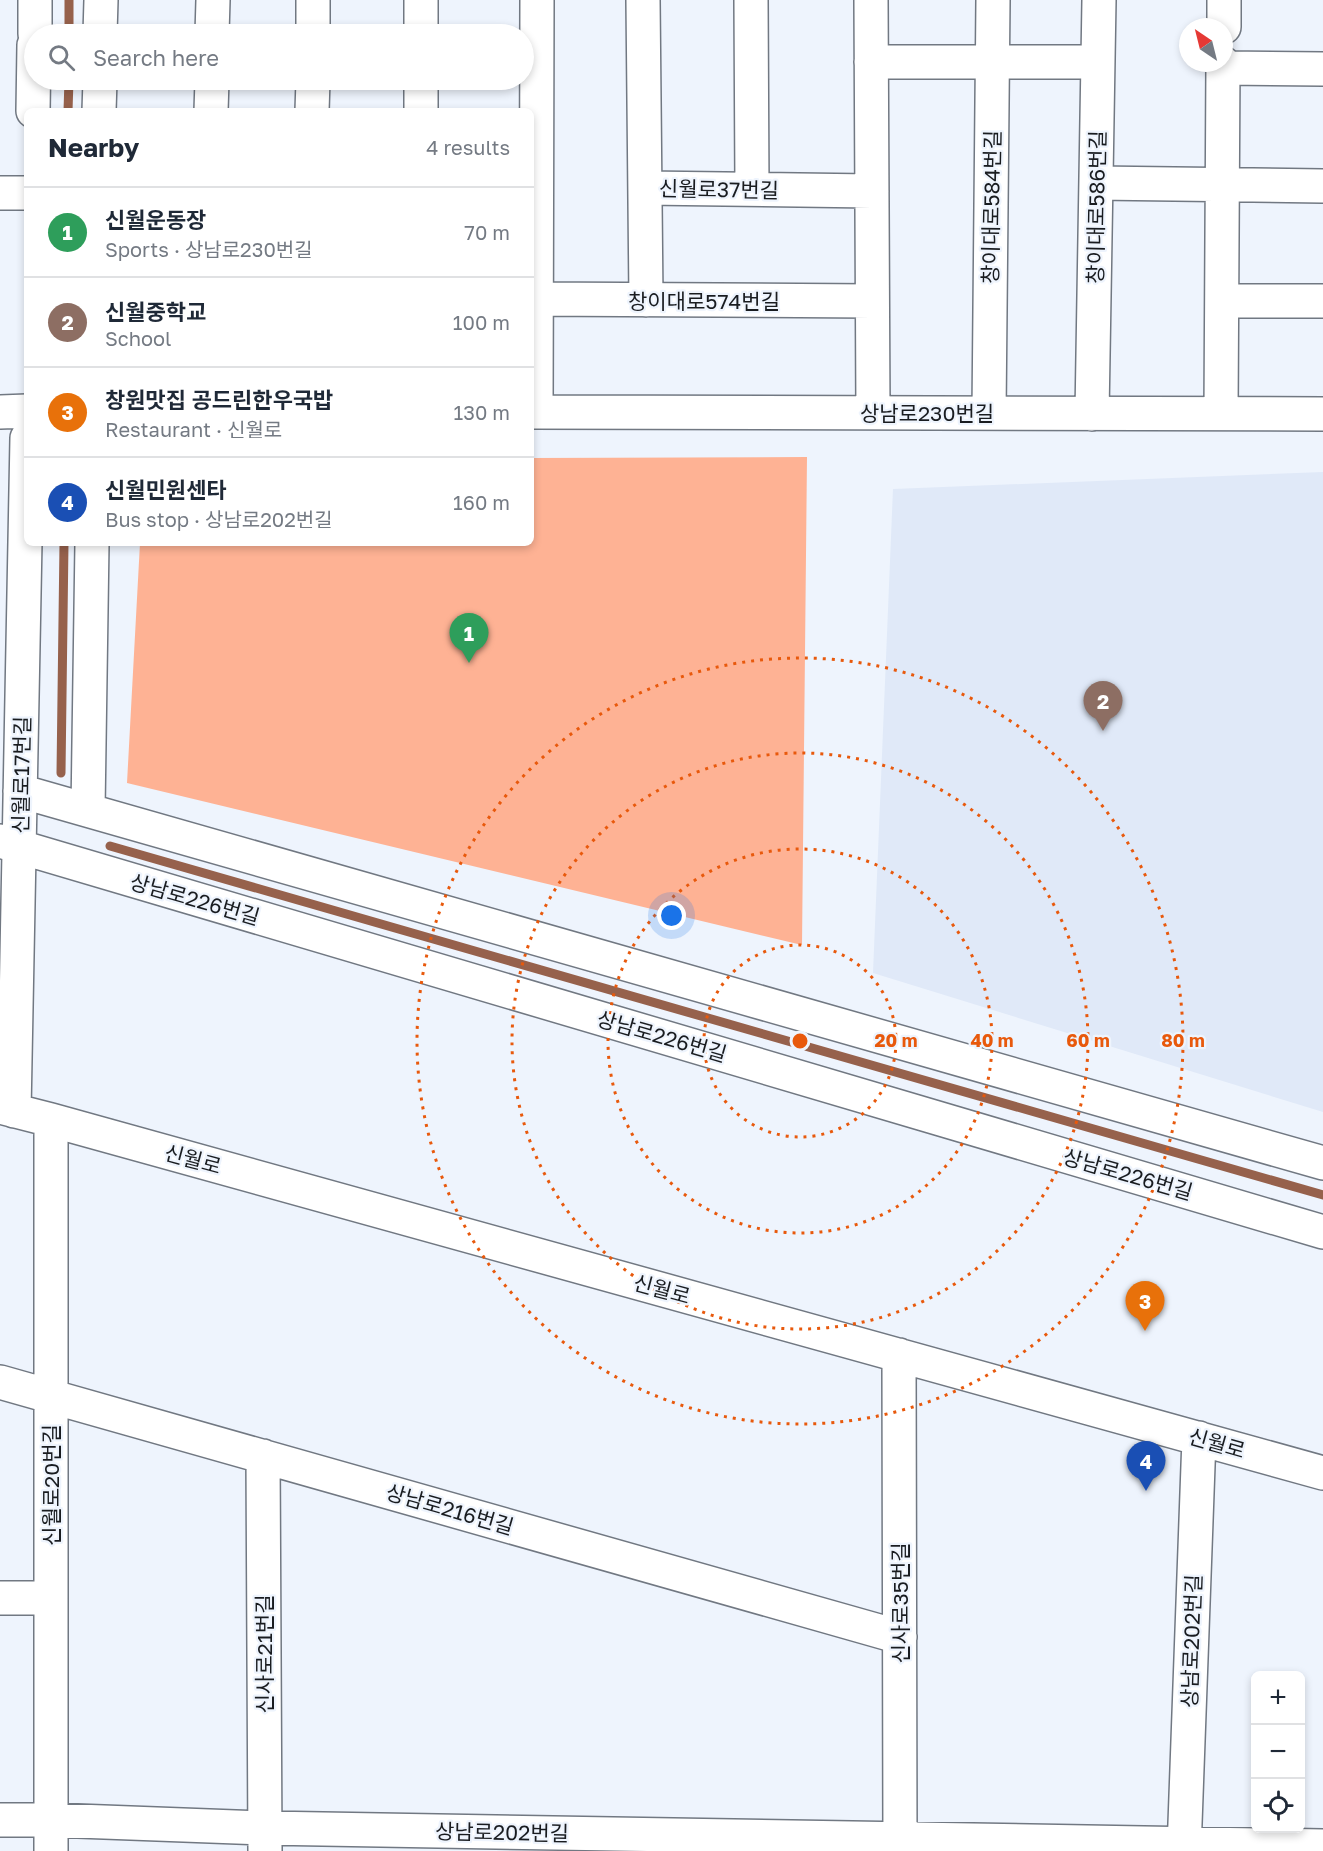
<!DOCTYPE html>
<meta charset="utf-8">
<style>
body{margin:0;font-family:"Golos Text","Noto Sans KR",sans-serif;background:#f2f2f3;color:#1f2937}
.controls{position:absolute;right:18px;bottom:18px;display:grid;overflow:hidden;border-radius:9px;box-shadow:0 3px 9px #0003}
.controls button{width:54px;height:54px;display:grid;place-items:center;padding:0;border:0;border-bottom:2px solid #e0e1e3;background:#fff;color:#1f2937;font:30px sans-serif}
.compass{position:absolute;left:1179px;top:18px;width:54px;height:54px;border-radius:50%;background:#fff;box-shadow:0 3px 9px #0003;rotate:325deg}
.you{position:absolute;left:672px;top:916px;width:21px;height:21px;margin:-15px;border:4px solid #fff;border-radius:50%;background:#1a73e8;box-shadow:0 0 0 9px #1a73e833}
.badge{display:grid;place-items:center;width:39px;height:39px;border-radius:50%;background:#1a73e8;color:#fff;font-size:20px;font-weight:700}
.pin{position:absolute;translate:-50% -50px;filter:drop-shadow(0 2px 3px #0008)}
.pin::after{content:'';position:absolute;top:32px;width:21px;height:18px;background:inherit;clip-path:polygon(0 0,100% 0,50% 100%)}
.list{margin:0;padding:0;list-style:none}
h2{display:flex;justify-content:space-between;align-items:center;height:78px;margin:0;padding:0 24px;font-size:26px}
h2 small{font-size:20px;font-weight:400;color:#747a83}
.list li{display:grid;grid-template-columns:39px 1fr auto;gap:18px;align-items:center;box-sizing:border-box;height:90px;padding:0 24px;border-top:2px solid #e0e1e3}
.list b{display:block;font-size:22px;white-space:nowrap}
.list p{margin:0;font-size:20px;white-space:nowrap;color:#747a83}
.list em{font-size:20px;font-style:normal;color:#747a83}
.icon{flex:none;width:33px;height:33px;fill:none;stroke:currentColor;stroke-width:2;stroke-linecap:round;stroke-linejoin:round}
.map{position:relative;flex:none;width:1323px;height:1851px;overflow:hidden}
.search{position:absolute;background:#fff;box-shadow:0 3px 9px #0003;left:24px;top:24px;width:510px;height:66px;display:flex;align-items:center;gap:15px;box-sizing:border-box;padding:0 21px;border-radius:33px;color:#747a83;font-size:22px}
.panel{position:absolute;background:#fff;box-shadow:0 3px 9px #0003;left:24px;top:108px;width:510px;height:438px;border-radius:9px}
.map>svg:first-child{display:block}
</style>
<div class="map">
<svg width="1323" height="1851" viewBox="0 0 1323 1851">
<rect width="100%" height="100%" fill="#eef4fd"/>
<path fill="#e0e9f8" d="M 1323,472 L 1323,1112 L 873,973 L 893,489 Z"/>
<path fill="#feb294" d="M 807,457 L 802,945 L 127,783 L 140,543 L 531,543 L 531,458 Z"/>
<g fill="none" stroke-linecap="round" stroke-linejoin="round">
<path stroke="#96614c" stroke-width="9" d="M 69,34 L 69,0
M 68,111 L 69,80
M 61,773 L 64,543
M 110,846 L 1323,1195"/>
<defs>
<path id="minor" d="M 421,0 L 421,34
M 643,0 L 646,300
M 751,0 L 752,189
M 871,0 L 873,413
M 1224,27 L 1224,0
M 35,34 L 35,0
M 100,34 L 101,0
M 212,34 L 213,0
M 313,34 L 313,0
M 871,62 L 1098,62
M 1223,68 L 1323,69
M 421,80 L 421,111
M 33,111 L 34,45
M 99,111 L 100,80
M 211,111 L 212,80
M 312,111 L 313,80
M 1096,183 L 1323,186
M 645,188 L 872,191
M 0,193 L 27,193
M 531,299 L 872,301
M 1222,301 L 1323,301
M 0,412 L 27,411
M 531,412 L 1323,414
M 536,412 L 537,0
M 989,413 L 993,0
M 1221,413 L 1223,63
M 1092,414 L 1099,0
M 20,791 L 1323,1163
M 88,810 L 92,543
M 0,841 L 1323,1232
M 0,1107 L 51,1120 L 1323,1473
M 14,1111 L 27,438
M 51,1120 L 51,1851
M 899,1355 L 900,1851
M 0,1382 L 900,1637
M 263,1456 L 265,1850
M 0,1598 L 51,1598
M 0,1820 L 51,1820 L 265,1828 L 1323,1846
M 1184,1851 L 1199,1438"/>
</defs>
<use href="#minor" stroke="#717882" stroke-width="36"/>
<use href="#minor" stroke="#fff" stroke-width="33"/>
</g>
<g fill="none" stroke="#e8590c" stroke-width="3" stroke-dasharray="3 6">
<circle cx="800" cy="1041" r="96"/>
<circle cx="800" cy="1041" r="192"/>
<circle cx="800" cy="1041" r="288"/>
<circle cx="800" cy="1041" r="383"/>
</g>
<g text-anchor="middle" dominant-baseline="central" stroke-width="4.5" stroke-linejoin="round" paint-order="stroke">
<g font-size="21" fill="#191c20" stroke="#eef4fd">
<text transform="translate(719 189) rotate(1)">신월로37번길</text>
<text transform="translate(991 207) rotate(-89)">창이대로584번길</text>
<text transform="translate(1096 207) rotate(-89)">창이대로586번길</text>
<text x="704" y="301">창이대로574번길</text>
<text x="927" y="413">상남로230번길</text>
<text transform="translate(21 775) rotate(-89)">신월로17번길</text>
<text transform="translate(195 899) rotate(16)">상남로226번길</text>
<text transform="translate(662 1036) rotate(16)">상남로226번길</text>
<text transform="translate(193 1159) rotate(15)">신월로</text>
<text transform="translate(1128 1174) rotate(16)">상남로226번길</text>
<text transform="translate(662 1289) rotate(15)">신월로</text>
<text transform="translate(1217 1443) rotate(16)">신월로</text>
<text transform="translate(51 1485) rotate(-90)">신월로20번길</text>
<text transform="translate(450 1509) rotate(16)">상남로216번길</text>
<text transform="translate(900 1603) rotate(-90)">신사로35번길</text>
<text transform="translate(1191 1641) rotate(-88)">상남로202번길</text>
<text transform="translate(264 1654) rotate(-90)">신사로21번길</text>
<text transform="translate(502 1832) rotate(1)">상남로202번길</text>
</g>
</g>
<circle cx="800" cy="1041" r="9" fill="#e8590c" stroke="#eef4fd" stroke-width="3"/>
<g font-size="18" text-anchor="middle" font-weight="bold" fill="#e8590c" stroke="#eef4fd" stroke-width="4.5" stroke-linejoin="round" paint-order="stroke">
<text x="896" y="1047">20 m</text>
<text x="992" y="1047">40 m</text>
<text x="1088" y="1047">60 m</text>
<text x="1183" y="1047">80 m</text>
</g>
</svg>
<div class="controls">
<button>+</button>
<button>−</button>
<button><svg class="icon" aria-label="locate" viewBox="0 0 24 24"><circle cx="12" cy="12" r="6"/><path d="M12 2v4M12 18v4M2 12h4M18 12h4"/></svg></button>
</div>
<svg class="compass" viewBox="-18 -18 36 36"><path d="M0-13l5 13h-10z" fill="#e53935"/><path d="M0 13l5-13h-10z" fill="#747a83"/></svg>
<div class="you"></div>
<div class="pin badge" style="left:469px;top:663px;background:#2e9e5b">1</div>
<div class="pin badge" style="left:1103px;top:731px;background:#8d6e63">2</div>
<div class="pin badge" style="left:1145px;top:1331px;background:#e8710a">3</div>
<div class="pin badge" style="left:1146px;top:1491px;background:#1a4fb4">4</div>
<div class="search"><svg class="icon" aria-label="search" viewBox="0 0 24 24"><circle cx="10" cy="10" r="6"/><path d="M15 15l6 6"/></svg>Search here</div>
<section class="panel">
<h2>Nearby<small>4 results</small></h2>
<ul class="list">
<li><span class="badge" style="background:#2e9e5b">1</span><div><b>신월운동장</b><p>Sports · 상남로230번길</p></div><em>70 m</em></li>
<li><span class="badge" style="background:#8d6e63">2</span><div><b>신월중학교</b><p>School</p></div><em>100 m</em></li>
<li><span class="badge" style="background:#e8710a">3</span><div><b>창원맛집 공드린한우국밥</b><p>Restaurant · 신월로</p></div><em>130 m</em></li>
<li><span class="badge" style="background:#1a4fb4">4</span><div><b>신월민원센타</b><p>Bus stop · 상남로202번길</p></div><em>160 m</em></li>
</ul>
</section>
</div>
